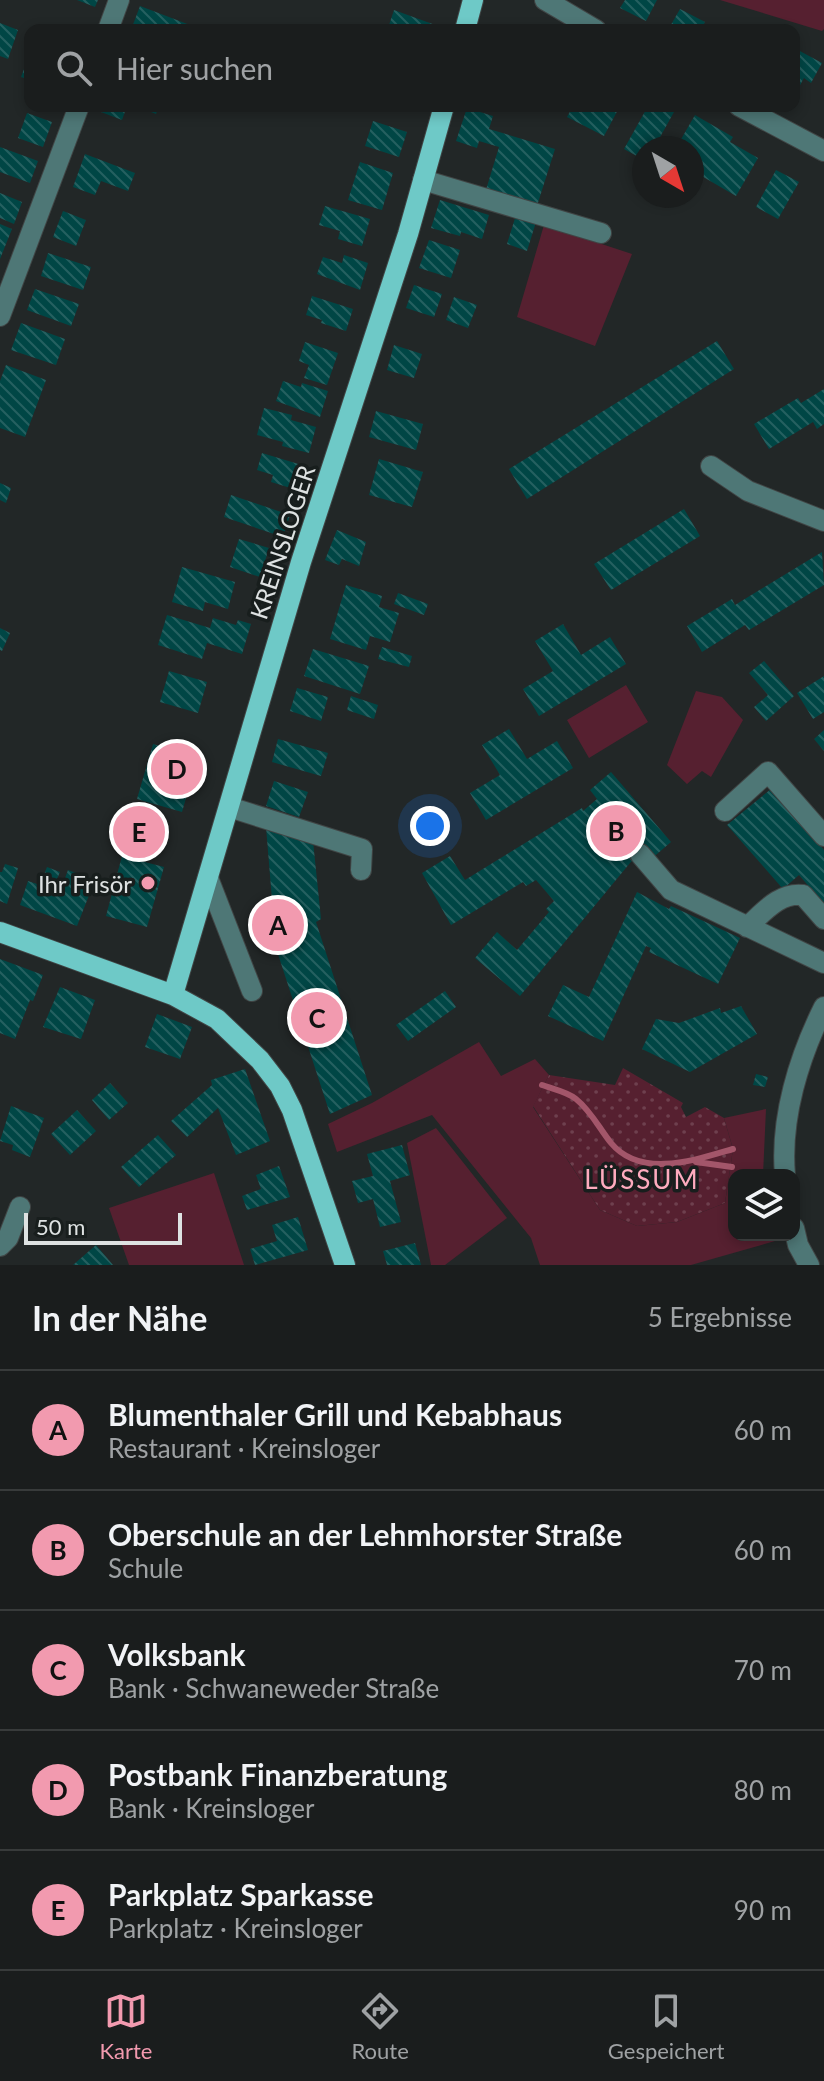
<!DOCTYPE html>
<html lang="de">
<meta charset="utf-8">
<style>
body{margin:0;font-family:Lato,sans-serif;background:#232626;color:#f1f3f6}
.controls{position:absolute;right:24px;bottom:24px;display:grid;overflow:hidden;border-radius:16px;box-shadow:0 4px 12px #0003}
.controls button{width:72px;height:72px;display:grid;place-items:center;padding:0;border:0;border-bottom:2px solid #383b3b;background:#1a1d1d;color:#f1f3f6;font:40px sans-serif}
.compass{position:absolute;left:632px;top:136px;width:72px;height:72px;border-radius:50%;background:#1a1d1d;box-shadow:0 4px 12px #0003;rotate:141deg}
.scale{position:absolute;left:24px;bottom:20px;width:158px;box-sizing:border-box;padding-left:8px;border:4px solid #dee2e2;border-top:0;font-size:22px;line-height:28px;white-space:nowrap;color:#dee2e2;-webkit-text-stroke:6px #181e1d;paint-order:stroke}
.you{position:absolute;left:430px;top:826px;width:28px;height:28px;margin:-20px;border:6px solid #fff;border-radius:50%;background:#1a73e8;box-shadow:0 0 0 12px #1a73e833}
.badge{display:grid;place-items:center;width:52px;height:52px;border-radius:50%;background:#f29aaf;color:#111;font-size:26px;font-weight:700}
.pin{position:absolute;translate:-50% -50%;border:4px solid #fff;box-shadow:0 2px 8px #0006}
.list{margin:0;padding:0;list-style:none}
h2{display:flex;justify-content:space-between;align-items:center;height:104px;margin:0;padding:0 32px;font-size:34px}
h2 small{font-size:26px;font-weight:400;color:#9fa2a4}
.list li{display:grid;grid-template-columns:52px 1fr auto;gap:24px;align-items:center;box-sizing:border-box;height:120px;padding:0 32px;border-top:2px solid #383b3b}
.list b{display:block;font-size:30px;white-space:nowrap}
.list p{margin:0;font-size:26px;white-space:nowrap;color:#9fa2a4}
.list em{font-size:26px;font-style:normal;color:#9fa2a4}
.icon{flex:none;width:44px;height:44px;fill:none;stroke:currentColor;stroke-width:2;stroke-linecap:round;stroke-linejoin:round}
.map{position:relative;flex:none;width:824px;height:1265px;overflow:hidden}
.search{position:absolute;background:#1a1d1d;box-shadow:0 4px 12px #0003;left:24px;right:24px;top:24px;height:88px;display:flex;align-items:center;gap:20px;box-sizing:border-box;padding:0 28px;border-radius:16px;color:#9fa2a4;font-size:30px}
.sheet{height:704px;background:#1a1d1d}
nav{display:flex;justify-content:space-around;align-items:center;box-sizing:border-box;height:112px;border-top:2px solid #383b3b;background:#1a1d1d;font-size:22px;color:#9fa2a4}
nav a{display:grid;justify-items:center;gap:4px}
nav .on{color:#f29aaf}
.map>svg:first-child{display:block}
</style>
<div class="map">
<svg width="824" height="1265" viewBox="0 0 824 1265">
<defs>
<pattern id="grass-dots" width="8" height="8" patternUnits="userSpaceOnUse" patternTransform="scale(2)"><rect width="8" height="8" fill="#562030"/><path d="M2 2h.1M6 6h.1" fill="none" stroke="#6e404e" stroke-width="1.8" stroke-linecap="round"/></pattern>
<pattern id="building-back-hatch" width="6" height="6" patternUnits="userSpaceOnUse" patternTransform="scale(2)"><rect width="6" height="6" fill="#004645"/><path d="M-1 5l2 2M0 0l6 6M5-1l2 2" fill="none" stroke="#256060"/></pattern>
</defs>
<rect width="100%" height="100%" fill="#222727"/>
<path fill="url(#grass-dots)" d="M 623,1068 L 683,1103 L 681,1107 L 686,1117 L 705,1107 L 724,1118 L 733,1149 L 725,1203 L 677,1222 L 637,1226 L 600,1210 L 533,1106 L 549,1075 L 615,1085 Z"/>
<path fill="#562030" d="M 720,0 L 824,0 L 824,29 L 822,31 Z
M 544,225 L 632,254 L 595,346 L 517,317 Z
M 626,685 L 648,722 L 589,758 L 567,720 Z
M 696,691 L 722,697 L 743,720 L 711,777 L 702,771 L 687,784 L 667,765 Z
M 479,1042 L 501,1076 L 535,1059 L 549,1075 L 533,1107 L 600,1210 L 637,1226 L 677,1222 L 725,1203 L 733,1149 L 724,1118 L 766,1109 L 763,1175 L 734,1175 L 734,1235 L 774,1235 L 775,1241 L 691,1265 L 540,1265 L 531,1238 L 432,1115 L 337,1152 L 328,1124 L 372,1103 Z
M 436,1128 L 507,1218 L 445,1265 L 431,1265 L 407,1143 Z
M 214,1173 L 244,1265 L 129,1265 L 109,1208 Z"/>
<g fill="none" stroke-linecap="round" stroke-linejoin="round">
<path stroke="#a3566a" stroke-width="6" d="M 542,1085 C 553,1089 568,1092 576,1099 C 591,1111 599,1128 611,1143 C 641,1179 695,1160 733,1149
M 696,1162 L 732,1167"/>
</g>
<path fill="url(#building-back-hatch)" d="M 77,0 L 98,0 L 95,7 Z
M 625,0 L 657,0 L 646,21 L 620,8 Z
M 140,6 L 190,25 L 189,30 L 131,30 Z
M 680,9 L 705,22 L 701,30 L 668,30 Z
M 394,10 L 438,26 L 437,30 L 388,28 Z
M 0,23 L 18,30 L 8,59 L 0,56 Z
M 798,50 L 822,63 L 811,83 L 804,78 L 794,96 L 794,57 Z
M 27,61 L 30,62 L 30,80 L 21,77 Z
M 103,106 L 127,106 L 122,120 L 101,112 Z
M 136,106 L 159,106 L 156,114 Z
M 573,106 L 620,106 L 604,136 L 567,117 Z
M 648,106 L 663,106 L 674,112 L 654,148 L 644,148 L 644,160 L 624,149 Z
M 467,108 L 493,116 L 489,129 L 555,149 L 536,209 L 485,193 L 499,147 L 479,141 L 477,148 L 456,141 Z
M 27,113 L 52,122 L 43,147 L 18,138 Z
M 695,115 L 733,137 L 730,142 L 758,158 L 736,196 L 693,171 L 696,165 L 692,163 L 692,148 L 676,148 Z
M 373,121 L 407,132 L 399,157 L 365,146 Z
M 0,147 L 38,161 L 30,183 L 0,172 Z
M 85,154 L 135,173 L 128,191 L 101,181 L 95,195 L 73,187 Z
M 360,162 L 393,173 L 382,210 L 348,200 Z
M 776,170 L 799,182 L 778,219 L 756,207 Z
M 0,193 L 22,202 L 14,224 L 0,218 Z
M 440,200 L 489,215 L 482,239 L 461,232 L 460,236 L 431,228 Z
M 325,206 L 370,219 L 362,246 L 338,239 L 340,231 L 319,225 Z
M 63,211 L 86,220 L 76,246 L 53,237 Z
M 516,215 L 536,222 L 527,251 L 507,244 Z
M 0,224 L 12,229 L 0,259 Z
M 429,240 L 460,250 L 451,278 L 419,268 Z
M 48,253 L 91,267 L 83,290 L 41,276 Z
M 344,255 L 368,263 L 360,290 L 317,274 L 323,257 L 342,263 Z
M 414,285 L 442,294 L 434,317 L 406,308 Z
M 35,289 L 79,304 L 71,326 L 27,310 Z
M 312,296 L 353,309 L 346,331 L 321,323 L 322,320 L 306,315 Z
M 454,297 L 477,305 L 468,328 L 446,320 Z
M 21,323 L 65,339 L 56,365 L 11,350 Z
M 717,341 L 734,369 L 527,499 L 509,469 Z
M 305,342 L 338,353 L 327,385 L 304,378 L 309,365 L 299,361 Z
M 394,345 L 422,354 L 414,378 L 387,370 Z
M 6,365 L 46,380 L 25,437 L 0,428 L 0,381 Z
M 283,381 L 301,387 L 302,383 L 328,391 L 320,417 L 276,401 Z
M 824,389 L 824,424 L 817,429 L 813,422 L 769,449 L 754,424 L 798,398 L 801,403 Z
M 264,408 L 292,415 L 291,420 L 316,427 L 309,453 L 282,446 L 283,442 L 257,435 Z
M 376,411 L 423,424 L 416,450 L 369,437 Z
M 262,453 L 305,466 L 297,490 L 271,482 L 273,475 L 257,470 Z
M 379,459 L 423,472 L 412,507 L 369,495 Z
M 0,483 L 11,488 L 6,503 L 0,500 Z
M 231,495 L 290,515 L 283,537 L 224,517 Z
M 684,509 L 700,536 L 611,590 L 594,564 Z
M 337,530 L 366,542 L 359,566 L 342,559 L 339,565 L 325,560 Z
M 239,539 L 269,548 L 260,577 L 230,567 Z
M 822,552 L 824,585 L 749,630 L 745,625 L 702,652 L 687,626 L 732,599 L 735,605 Z
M 182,567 L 235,582 L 228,609 L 205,602 L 203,611 L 172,602 Z
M 346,585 L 382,596 L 379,607 L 399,613 L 390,642 L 370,636 L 366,650 L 330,639 Z
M 398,593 L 428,604 L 424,615 L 394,604 Z
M 167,615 L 210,628 L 213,618 L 236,625 L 238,620 L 251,624 L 242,654 L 207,643 L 202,659 L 158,645 Z
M 563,624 L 581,655 L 610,637 L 626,664 L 539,716 L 523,689 L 553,671 L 535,641 Z
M 0,628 L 10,633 L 2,651 L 0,650 Z
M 382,647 L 412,656 L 409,667 L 378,659 Z
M 313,649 L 369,666 L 360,694 L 304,676 Z
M 764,661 L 794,696 L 766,721 L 754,707 L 768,695 L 749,673 Z
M 169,671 L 207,682 L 198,713 L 160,702 Z
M 824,676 L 824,712 L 813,719 L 797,693 Z
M 297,688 L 328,697 L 321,721 L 290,711 Z
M 351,696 L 378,705 L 374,719 L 347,710 Z
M 509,729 L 527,759 L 557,741 L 573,768 L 486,820 L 470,793 L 500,775 L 482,745 Z
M 824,730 L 824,751 L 814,739 Z
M 278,739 L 328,753 L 321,776 L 272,762 Z
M 153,744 L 198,757 L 182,812 L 137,799 Z
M 611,772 L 671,842 L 650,860 L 643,851 L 630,863 L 520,996 L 475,958 L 497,932 L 517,950 L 549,912 L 546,909 L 554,901 L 536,880 L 526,886 L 523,882 L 451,925 L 422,873 L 450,856 L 465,880 L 582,808 L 583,811 L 597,799 L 590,790 Z
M 274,781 L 308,792 L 299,817 L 266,806 Z
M 771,789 L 824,850 L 824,904 L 799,875 L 783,889 L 727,825 Z
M 266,827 L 313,841 L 321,919 L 316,922 L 372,1095 L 330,1114 L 276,948 Z
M 122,856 L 164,867 L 147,927 L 106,916 Z
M 5,864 L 18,868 L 7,904 L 0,901 L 0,872 L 2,872 Z
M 47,867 L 60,872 L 54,886 L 61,889 L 68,870 L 95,880 L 77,926 L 20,905 L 28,881 L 40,885 Z
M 637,892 L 669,909 L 671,906 L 740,938 L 718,984 L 649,952 L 651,948 L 646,946 L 603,1041 L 548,1016 L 563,985 L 589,997 Z
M 0,959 L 43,975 L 33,1001 L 30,1000 L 15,1039 L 0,1033 Z
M 60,987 L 95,1000 L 81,1039 L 43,1027 Z
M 445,991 L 456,1007 L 408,1041 L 396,1025 Z
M 741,1006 L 757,1034 L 690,1072 L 642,1049 L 656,1019 L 679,1023 L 720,1008 L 721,1013 Z
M 157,1014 L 192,1027 L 180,1059 L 145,1047 Z
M 245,1069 L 270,1141 L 236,1155 L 218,1108 L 187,1137 L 171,1121 L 212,1085 L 211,1080 Z
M 756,1074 L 768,1077 L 765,1087 L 753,1085 Z
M 110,1083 L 128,1103 L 109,1120 L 92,1100 Z
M 11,1106 L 44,1118 L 30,1157 L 12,1150 L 13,1145 L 0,1141 Z
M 77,1110 L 96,1131 L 70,1155 L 51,1134 Z
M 158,1135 L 176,1155 L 139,1187 L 121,1167 Z
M 402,1145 L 410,1175 L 390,1181 L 401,1222 L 380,1227 L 373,1199 L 358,1203 L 352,1181 L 373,1176 L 367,1154 Z
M 279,1166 L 290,1197 L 247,1210 L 242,1196 L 261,1189 L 256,1175 Z
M 298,1217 L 308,1250 L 255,1265 L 250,1249 L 277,1241 L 272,1225 Z
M 415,1243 L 421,1265 L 387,1265 L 383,1251 Z
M 96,1245 L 113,1265 L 73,1265 Z"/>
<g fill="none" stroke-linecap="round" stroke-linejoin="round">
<defs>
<path id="minor" d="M 545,0 L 596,30
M 108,30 L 119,0
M 739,106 L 824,151
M 423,180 L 601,233
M 0,316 L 79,106
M 711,466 L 748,491 L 824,521
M 229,807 L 362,849 L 361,870
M 725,811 L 768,772 L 824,836
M 640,854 L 671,890 L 824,963
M 208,878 L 252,991
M 747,927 C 763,913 779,892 803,895 L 824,919
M 785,1175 C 780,1118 799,1057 824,1007
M 794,1228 L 798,1245 L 809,1265
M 0,1246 L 8,1238 L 20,1207"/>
<path id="major" d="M 465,30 L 473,0
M 0,932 L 173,995 L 217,1019 L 260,1060 L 280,1086 L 292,1110 L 345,1265
M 173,995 L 301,562 L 408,234 L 444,106"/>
</defs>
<use href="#minor" stroke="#404545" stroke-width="22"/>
<use href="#major" stroke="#404545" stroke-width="22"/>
<use href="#minor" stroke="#4e7776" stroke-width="20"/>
<use href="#major" stroke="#6ec9c7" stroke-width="20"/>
</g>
<circle fill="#f29aaf" stroke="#181e1d" stroke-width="3" cx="148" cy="883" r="8"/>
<g text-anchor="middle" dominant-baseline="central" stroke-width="7" stroke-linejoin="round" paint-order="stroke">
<g font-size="24" fill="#dee2e2" stroke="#181e1d">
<text transform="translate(282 542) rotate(-72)">KREINSLOGER</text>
</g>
<g font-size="24" fill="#dee2e2" stroke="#181e1d" text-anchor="end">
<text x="132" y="883">Ihr Frisör</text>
</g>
<g font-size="26" letter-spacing="2" fill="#feabbe" stroke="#181e1d">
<text x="642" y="1179">LÜSSUM</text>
</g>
</g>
</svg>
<div class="controls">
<button><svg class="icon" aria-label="layers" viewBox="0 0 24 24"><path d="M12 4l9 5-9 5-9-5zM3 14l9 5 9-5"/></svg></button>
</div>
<svg class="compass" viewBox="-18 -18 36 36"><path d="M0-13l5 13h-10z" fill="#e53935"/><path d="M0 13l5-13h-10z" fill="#9fa2a4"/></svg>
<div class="scale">50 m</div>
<div class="you"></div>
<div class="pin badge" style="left:278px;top:925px">A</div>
<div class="pin badge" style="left:616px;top:831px">B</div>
<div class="pin badge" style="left:317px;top:1018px">C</div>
<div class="pin badge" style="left:177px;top:769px">D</div>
<div class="pin badge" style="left:139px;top:832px">E</div>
<div class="search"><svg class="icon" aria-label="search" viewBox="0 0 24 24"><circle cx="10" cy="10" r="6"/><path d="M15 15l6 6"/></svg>Hier suchen</div>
</div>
<section class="sheet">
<h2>In der Nähe<small>5 Ergebnisse</small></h2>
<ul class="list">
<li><span class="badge">A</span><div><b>Blumenthaler Grill und Kebabhaus</b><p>Restaurant · Kreinsloger</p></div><em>60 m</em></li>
<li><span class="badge">B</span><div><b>Oberschule an der Lehmhorster Straße</b><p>Schule</p></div><em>60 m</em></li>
<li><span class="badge">C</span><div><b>Volksbank</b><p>Bank · Schwaneweder Straße</p></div><em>70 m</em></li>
<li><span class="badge">D</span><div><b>Postbank Finanzberatung</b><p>Bank · Kreinsloger</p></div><em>80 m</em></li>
<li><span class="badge">E</span><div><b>Parkplatz Sparkasse</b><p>Parkplatz · Kreinsloger</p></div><em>90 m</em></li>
</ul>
</section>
<nav>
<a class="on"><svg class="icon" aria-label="map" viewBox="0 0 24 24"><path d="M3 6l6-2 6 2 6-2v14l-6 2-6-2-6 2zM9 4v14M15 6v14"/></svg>Karte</a>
<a><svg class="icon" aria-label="directions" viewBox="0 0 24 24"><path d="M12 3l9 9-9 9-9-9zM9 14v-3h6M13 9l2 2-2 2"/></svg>Route</a>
<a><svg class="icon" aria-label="saved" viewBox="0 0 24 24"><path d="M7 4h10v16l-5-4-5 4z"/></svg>Gespeichert</a>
</nav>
